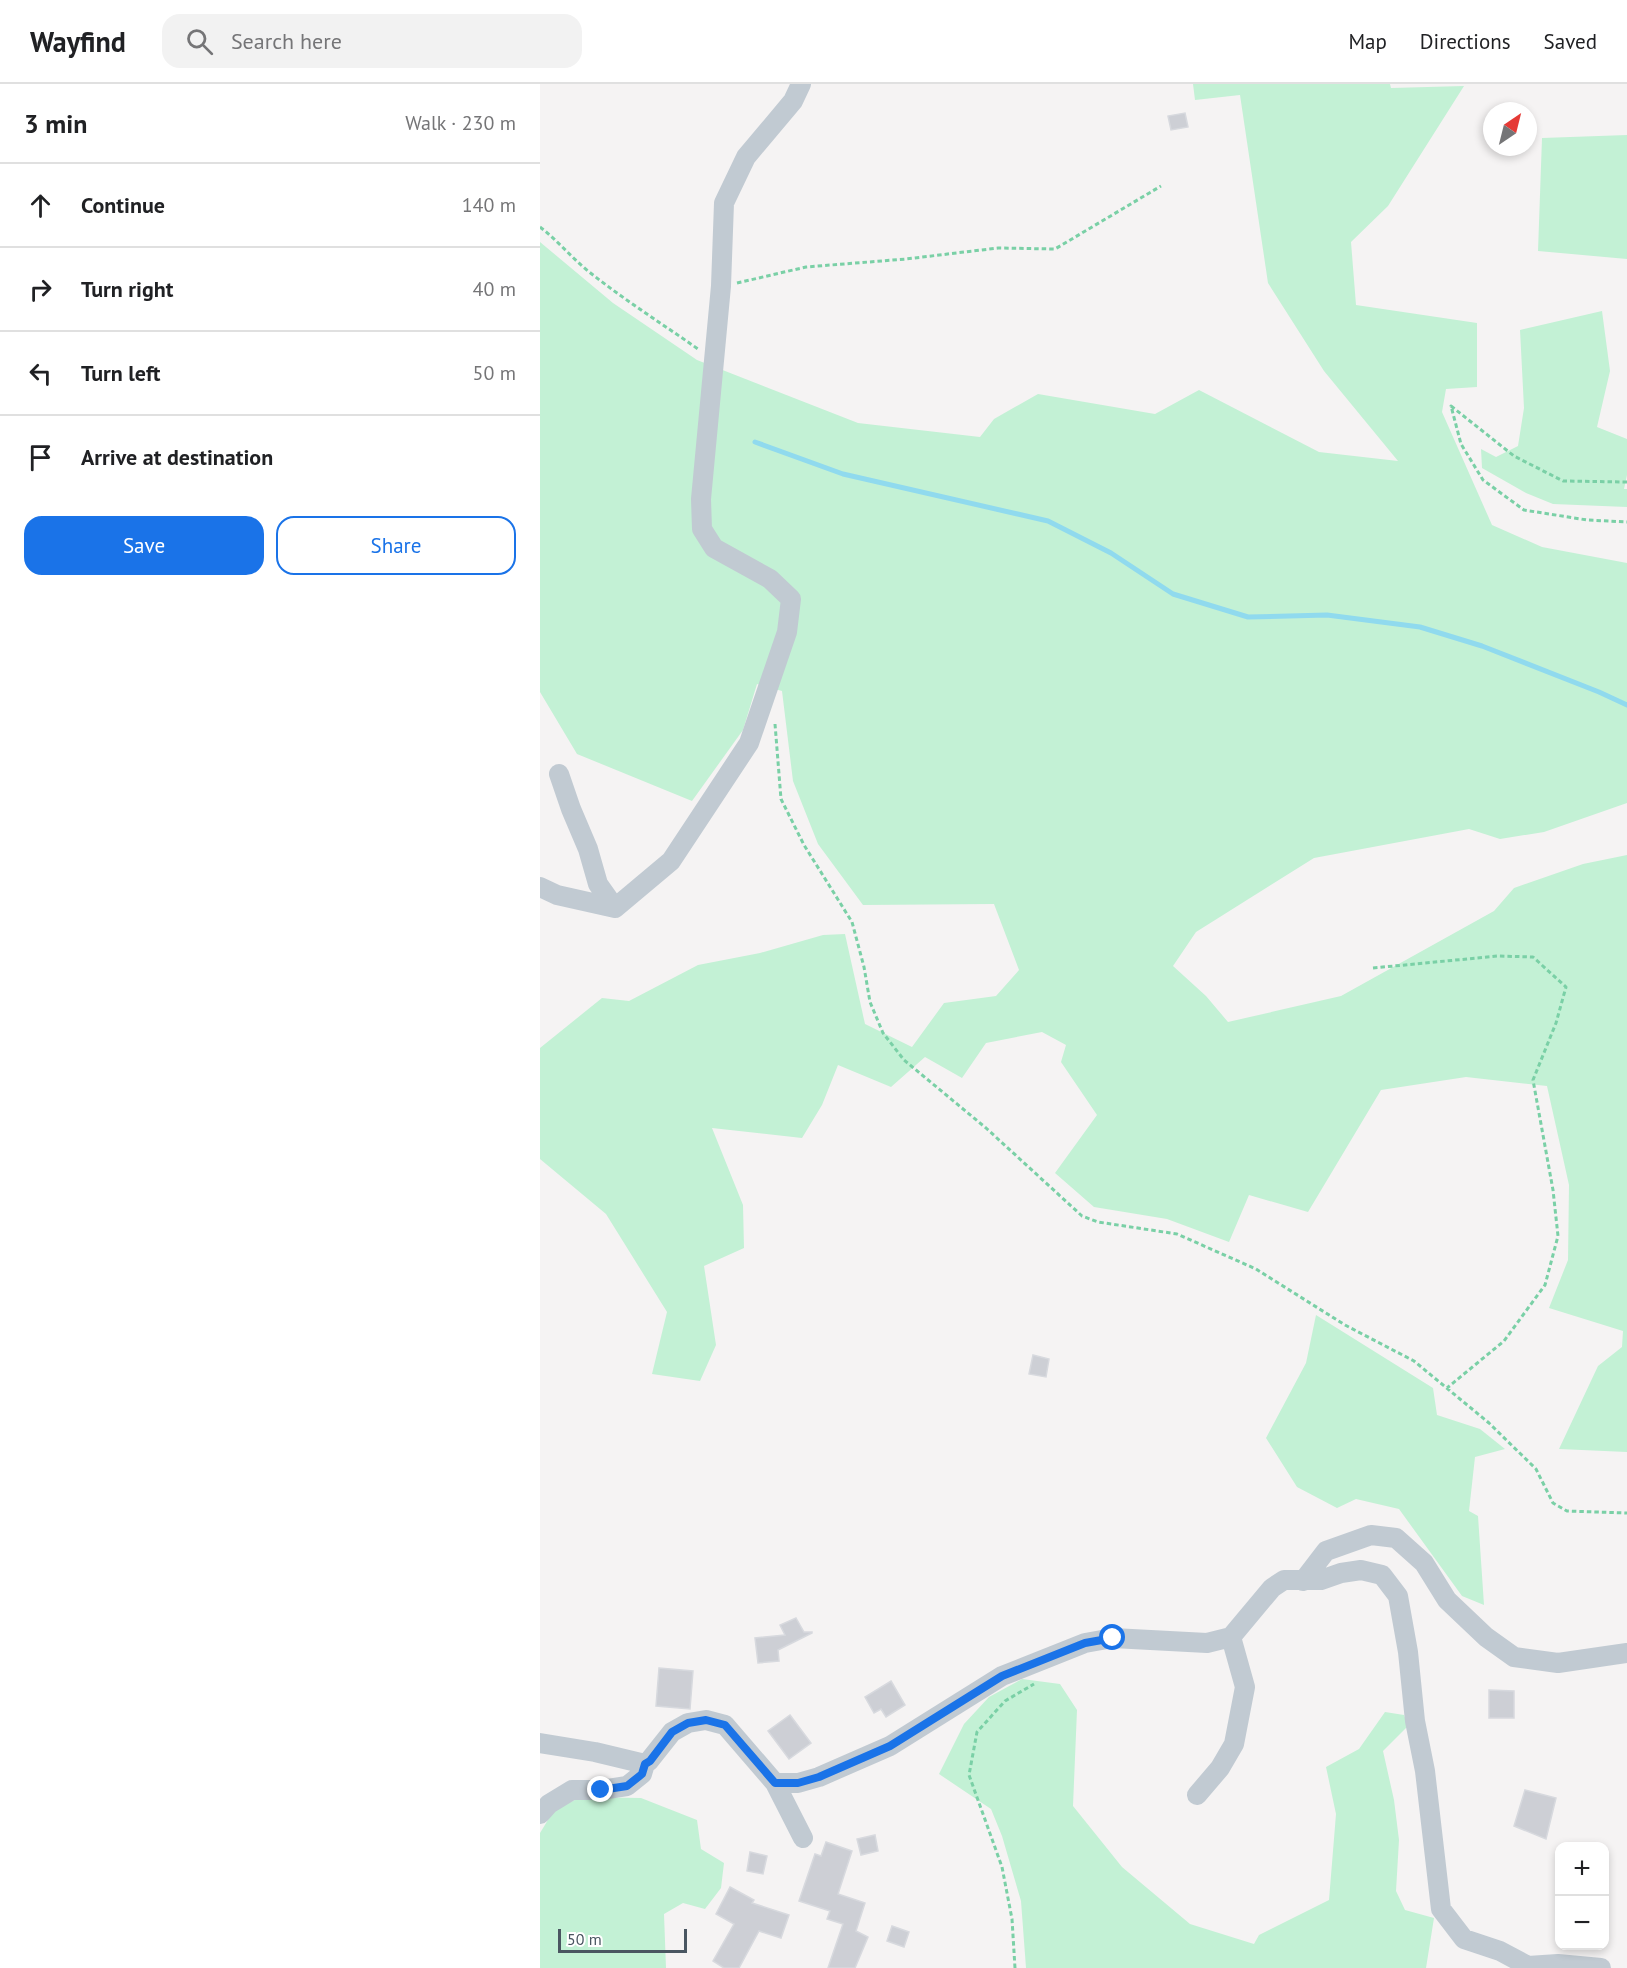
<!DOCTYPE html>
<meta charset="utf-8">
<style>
body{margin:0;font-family:"PT Sans",sans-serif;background:#f2f2f2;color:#202124}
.controls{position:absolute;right:18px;bottom:18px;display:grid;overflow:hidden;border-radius:12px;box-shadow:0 3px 9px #0003}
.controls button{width:54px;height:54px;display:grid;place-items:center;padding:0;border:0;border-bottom:2px solid #e0e0e0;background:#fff;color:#202124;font:30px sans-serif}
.compass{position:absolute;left:943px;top:18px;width:54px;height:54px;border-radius:50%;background:#fff;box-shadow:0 3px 9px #0003;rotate:35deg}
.scale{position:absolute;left:18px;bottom:15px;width:129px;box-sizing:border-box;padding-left:6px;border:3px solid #4a5661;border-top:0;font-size:16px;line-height:21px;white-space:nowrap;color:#4a5661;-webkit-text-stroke:4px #fff;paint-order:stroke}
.stop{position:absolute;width:18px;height:18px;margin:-14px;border:4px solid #1a73e8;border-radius:50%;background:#fff}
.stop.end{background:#1a73e8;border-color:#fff;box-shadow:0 2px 6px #0008}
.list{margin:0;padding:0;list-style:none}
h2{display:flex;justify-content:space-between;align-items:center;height:78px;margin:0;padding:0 24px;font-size:26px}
h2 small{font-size:20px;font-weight:400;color:#757577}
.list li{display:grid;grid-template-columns:39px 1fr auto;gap:18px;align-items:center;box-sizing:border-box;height:84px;padding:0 24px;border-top:2px solid #e0e0e0}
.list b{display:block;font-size:22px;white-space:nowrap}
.list em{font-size:20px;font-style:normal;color:#757577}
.actions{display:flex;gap:12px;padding:18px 24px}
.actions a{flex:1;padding:14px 0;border:2px solid #1a73e8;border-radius:18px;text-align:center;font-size:21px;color:#1a73e8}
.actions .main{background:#1a73e8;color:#fff}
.icon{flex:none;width:33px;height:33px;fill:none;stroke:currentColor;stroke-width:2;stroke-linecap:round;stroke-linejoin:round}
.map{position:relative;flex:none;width:1087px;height:1884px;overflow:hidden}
header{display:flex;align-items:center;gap:36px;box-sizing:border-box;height:84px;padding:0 30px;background:#fff;border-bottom:2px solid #e0e0e0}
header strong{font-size:28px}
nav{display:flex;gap:33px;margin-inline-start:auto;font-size:21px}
.search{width:420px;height:54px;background:#f2f2f2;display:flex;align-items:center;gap:15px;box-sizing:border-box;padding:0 21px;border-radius:18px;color:#757577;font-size:22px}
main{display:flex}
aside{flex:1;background:#fff}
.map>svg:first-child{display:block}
</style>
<header>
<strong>Wayfind</strong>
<div class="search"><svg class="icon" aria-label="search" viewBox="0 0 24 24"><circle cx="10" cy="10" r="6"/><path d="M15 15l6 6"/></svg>Search here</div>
<nav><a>Map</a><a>Directions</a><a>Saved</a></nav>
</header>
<main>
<aside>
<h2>3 min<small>Walk · 230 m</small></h2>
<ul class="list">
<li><svg class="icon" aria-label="ahead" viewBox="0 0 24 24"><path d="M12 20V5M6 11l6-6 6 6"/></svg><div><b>Continue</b></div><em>140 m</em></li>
<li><svg class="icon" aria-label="right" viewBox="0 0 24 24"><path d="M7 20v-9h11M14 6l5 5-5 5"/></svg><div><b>Turn right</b></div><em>40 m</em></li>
<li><svg class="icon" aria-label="left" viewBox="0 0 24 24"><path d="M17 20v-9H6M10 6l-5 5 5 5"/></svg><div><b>Turn left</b></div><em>50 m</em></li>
<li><svg class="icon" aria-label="arrive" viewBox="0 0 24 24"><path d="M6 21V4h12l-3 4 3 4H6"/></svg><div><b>Arrive at destination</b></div></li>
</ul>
<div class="actions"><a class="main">Save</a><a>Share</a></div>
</aside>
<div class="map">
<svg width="1087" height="1884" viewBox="0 0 1087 1884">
<rect width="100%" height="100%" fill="#f5f3f3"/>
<path fill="#c3f1d5" d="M 653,0 L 850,0 L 851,4 L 924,2 L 848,122 L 811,158 L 816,221 L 937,239 L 937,303 L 906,305 L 902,328 L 952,441 L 1002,463 L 1087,479 L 1087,719 L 1004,748 L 960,755 L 929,745 L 774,774 L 656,848 L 633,882 L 666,912 L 688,938 L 801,912 L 954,827 L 974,804 L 1043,780 L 1087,771 L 1087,1368 L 1019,1365 L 1058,1282 L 1082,1263 L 1083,1247 L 1009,1224 L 1028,1176 L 1029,1101 L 1007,1002 L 926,993 L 841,1006 L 768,1128 L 709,1111 L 689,1158 L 627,1135 L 554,1123 L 515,1089 L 557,1031 L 521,978 L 526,961 L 502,948 L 446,959 L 422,994 L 385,973 L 351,1003 L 298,981 L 282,1021 L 262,1054 L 172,1044 L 203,1121 L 204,1164 L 164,1182 L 176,1261 L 160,1297 L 112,1290 L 127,1228 L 66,1130 L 0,1075 L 0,964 L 62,914 L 89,917 L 158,881 L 220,869 L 283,851 L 305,850 L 325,940 L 372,963 L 404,919 L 456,912 L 479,886 L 454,820 L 323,821 L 278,760 L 253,697 L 242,607 L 217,600 L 203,646 L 152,717 L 37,670 L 0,608 L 0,158 L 73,219 L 157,276 L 318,339 L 440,353 L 454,335 L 498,310 L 615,330 L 659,306 L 779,368 L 858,377 L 784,287 L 728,199 L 700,11 L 655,16 Z
M 1087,51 L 1087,175 L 998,167 L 1002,54 Z
M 1062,227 L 1070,287 L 1057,343 L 1087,355 L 1087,391 L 1084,405 L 1087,405 L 1087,423 L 1013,420 L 986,409 L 942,384 L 941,365 L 956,373 L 978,362 L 984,324 L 980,246 Z
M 776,1231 L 893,1304 L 897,1331 L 940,1345 L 965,1365 L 935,1373 L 929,1427 L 938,1432 L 944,1521 L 922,1512 L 859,1425 L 816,1415 L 797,1424 L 757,1403 L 726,1354 L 766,1279 Z
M 482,1595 L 520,1600 L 537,1626 L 533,1722 L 582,1783 L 650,1840 L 714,1860 L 719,1851 L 789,1816 L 796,1730 L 786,1683 L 819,1665 L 845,1628 L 864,1631 L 868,1642 L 843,1667 L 854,1716 L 859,1756 L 856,1807 L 865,1826 L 894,1834 L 886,1884 L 486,1884 L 481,1817 L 462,1752 L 451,1725 L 399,1690 L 424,1640 L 449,1613 Z
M 41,1713 L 101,1714 L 157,1736 L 161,1765 L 184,1779 L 181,1804 L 165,1825 L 143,1819 L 124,1830 L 126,1884 L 0,1884 L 0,1749 L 14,1726 Z"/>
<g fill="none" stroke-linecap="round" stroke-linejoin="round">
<path stroke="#90daee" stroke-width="5" d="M 215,358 L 303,390 L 508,437 L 571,469 L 633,510 L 708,533 L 787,531 L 880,543 L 942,562 L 1059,608 L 1087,621"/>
</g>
<path fill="#cdcfd5" stroke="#d7d9de" stroke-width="1.5" d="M 645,29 L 648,43 L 631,46 L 628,32 Z
M 493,1271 L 509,1275 L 506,1293 L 489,1290 Z
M 256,1534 L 264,1548 L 272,1548 L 272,1549 L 238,1566 L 239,1577 L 218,1579 L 215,1554 L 245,1551 L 240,1541 Z
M 119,1584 L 153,1587 L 150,1625 L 116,1622 Z
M 351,1597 L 365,1621 L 346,1633 L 341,1625 L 334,1629 L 325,1613 Z
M 949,1606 L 974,1607 L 974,1634 L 949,1634 Z
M 250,1631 L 271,1659 L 249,1675 L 228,1647 Z
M 985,1706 L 1016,1714 L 1006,1755 L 974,1742 Z
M 335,1751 L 338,1767 L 321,1771 L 317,1755 Z
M 286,1758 L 312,1767 L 298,1810 L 325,1819 L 316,1847 L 328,1853 L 315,1884 L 288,1884 L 303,1840 L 287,1835 L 290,1827 L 259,1817 L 275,1770 L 281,1772 Z
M 210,1768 L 227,1772 L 223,1790 L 207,1787 Z
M 190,1803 L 214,1816 L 212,1819 L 249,1831 L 241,1854 L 219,1847 L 199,1884 L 184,1884 L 173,1877 L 194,1840 L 176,1830 Z
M 352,1842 L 369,1848 L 364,1863 L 347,1857 Z"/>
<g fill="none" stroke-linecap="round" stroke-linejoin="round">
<path stroke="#7ad0a6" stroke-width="3" stroke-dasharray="4.5 3" stroke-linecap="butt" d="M 0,143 C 17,156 31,173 48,187 C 83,215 121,239 158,265
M 197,199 L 266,183 L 366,175 L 458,164 L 515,165 L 621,102
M 1087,398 L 1023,397 L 974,372 L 911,322 L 921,360 L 943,396 L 984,426 L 1047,436 L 1087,438
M 235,640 L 241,715 L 264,761 L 312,838 L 324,883 L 330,918 L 343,949 L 364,976 L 446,1044 L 542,1132 L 558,1138 L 637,1150 L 716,1185 L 805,1241 L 874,1277 L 949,1339 L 996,1385 L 1013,1419 L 1027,1427 L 1087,1429
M 833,884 L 958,872 L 993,873 L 1026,903 L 1016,939 L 993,996 L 1013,1106 L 1018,1152 L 1005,1201 L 964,1257 L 907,1304
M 475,1884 L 472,1835 L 462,1783 L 429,1691 L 437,1648 L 465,1617 L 494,1600"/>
<path stroke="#c1cad2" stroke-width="20" d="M 19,690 L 31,725 L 48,765 L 58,800 L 75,824
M 0,803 L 17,811 L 75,824 L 131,777 L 209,659 L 247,548 L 251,515 L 230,495 L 174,464 L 162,445 L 161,415 L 181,202 L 184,119 L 206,73 L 253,17 L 261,0
M 763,1497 L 786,1467 L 831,1451 L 856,1454 L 884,1479 L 907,1516 L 946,1553 L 974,1573 L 1018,1579 L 1087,1569
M 0,1659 L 55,1668 L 105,1680 L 102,1690 L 87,1702 L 61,1706 L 32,1706 L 9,1720 L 0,1730
M 105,1680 L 109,1677 L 132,1648 L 148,1639 L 166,1636 L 185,1641 L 235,1699 L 258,1699 L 279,1693 L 350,1662 L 462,1592 L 545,1559 L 573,1554 L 667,1559 L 691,1553 L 732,1504 L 744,1496 L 781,1496 L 801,1489 L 821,1486 L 842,1491 L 858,1512 L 868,1568 L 875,1637 L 885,1687 L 901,1825 L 924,1855 L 960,1867 L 988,1882 L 1018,1880 L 1061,1884
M 235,1699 L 263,1754
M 657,1711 L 680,1684 L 694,1660 L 705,1603 L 691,1553"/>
</g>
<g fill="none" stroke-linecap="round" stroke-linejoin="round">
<path stroke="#1a73e8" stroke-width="8" d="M 61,1706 L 87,1702 L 102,1690 L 105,1680 L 110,1677 L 132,1648 L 148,1639 L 166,1636 L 185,1641 L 235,1699 L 258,1699 L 279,1693 L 350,1662 L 462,1592 L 545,1559 L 573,1554"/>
</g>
</svg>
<div class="controls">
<button>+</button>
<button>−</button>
</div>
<svg class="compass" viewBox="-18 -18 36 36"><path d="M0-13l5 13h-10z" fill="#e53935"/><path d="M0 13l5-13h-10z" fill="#757577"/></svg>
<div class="scale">50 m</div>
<div class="stop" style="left:573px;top:1554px"></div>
<div class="stop end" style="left:61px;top:1706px"></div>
</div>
</main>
